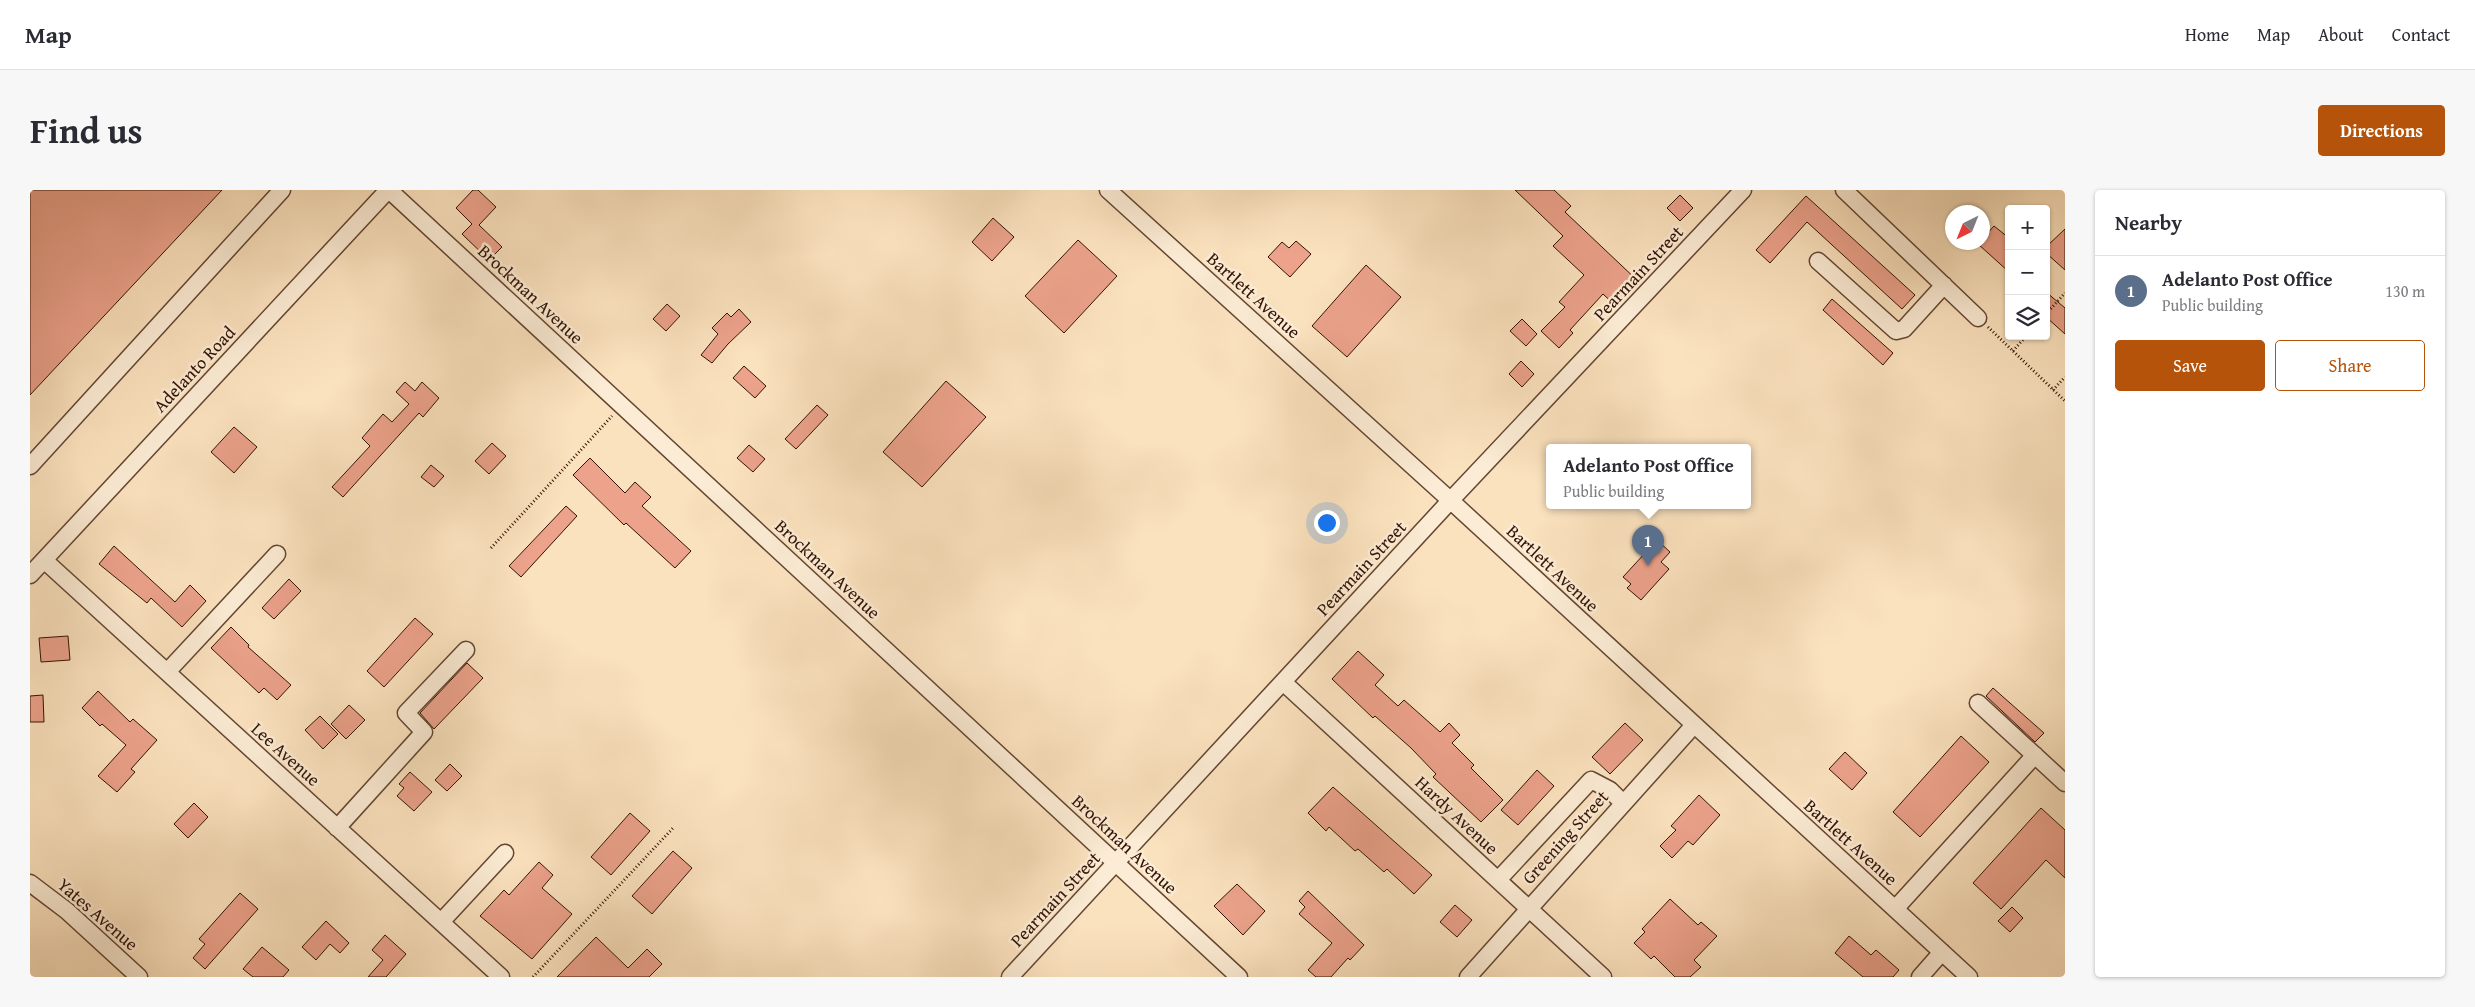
<!DOCTYPE html>
<meta charset="utf-8">
<style>
body{margin:0;font-family:"Gentium Book Plus",serif;background:#f7f7f7;color:#2b2b33}
.controls{position:absolute;right:15px;top:15px;display:grid;overflow:hidden;border-radius:5px;box-shadow:0 1px 4px #0004}
.controls button{width:45px;height:45px;display:grid;place-items:center;padding:0;border:0;border-bottom:1px solid #e1e1e2;background:#fff;color:#2b2b33;font:25px sans-serif}
.compass{position:absolute;left:1915px;top:15px;width:45px;height:45px;border-radius:50%;background:#fff;box-shadow:0 1px 4px #0004;rotate:223deg}
.you{position:absolute;left:1296px;top:332px;width:18px;height:18px;margin:-12px;border:4px solid #fff;border-radius:50%;background:#1a73e8;box-shadow:0 0 0 8px #1a73e833}
.badge{display:grid;place-items:center;width:32px;height:32px;border-radius:50%;background:#b45309;color:#fff;font-size:16px;font-weight:700}
.pin{position:absolute;translate:-50% -41px;filter:drop-shadow(0 1px 2px #0008)}
.pin::after{content:'';position:absolute;top:26px;width:18px;height:15px;background:inherit;clip-path:polygon(0 0,100% 0,50% 100%)}
.popup{position:absolute;left:1516px;top:254px;width:205px;height:65px;box-sizing:border-box;display:grid;place-content:center;border-radius:5px;background:#fff;filter:drop-shadow(0 1px 4px #0005);font-size:16px;white-space:nowrap;color:#7c7c81}
.popup b{font-size:19px;color:#2b2b33}
.popup::after{content:'';position:absolute;left:50%;top:100%;margin-left:-10px;border:10px solid transparent;border-top-color:#fff}
.list{margin:0;padding:0;list-style:none}
h2{display:flex;justify-content:space-between;align-items:center;height:65px;margin:0;padding:0 20px;font-size:21px}
h2 small{font-size:16px;font-weight:400;color:#7c7c81}
.list li{display:grid;grid-template-columns:32px 1fr auto;gap:15px;align-items:center;box-sizing:border-box;height:70px;padding:0 20px;border-top:1px solid #e1e1e2}
.list b{display:block;font-size:19px;white-space:nowrap}
.list p{margin:0;font-size:16px;white-space:nowrap;color:#7c7c81}
.list em{font-size:16px;font-style:normal;color:#7c7c81}
.actions{display:flex;gap:10px;padding:15px 20px}
.actions a{flex:1;padding:11px 0;border:1px solid #b45309;border-radius:5px;text-align:center;font-size:18px;color:#b45309}
.actions .main{background:#b45309;color:#fff}
.icon{flex:none;width:28px;height:28px;fill:none;stroke:currentColor;stroke-width:2;stroke-linecap:round;stroke-linejoin:round}
.map{position:relative;flex:none;width:2035px;height:787px;overflow:hidden;border-radius:5px}
header{display:flex;align-items:center;gap:30px;box-sizing:border-box;height:70px;padding:0 25px;background:#fff;border-bottom:1px solid #e1e1e2}
header strong{font-size:24px}
nav{display:flex;gap:28px;margin-inline-start:auto;font-size:18px}
.intro{display:flex;align-items:center;justify-content:space-between;box-sizing:border-box;height:120px;padding:0 30px}
h1{margin:0;font-size:35px}
.button{padding:12px 22px;border-radius:5px;background:#b45309;color:#fff;font-size:18px;font-weight:700}
main{display:flex;gap:30px;padding:0 30px}
aside{flex:1;background:#fff;border-radius:5px;box-shadow:0 1px 4px #0004}
.map>svg:first-child{display:block}
</style>
<header>
<strong>Map</strong>
<nav><a>Home</a><a>Map</a><a>About</a><a>Contact</a></nav>
</header>
<div class="intro"><h1>Find us</h1><a class="button">Directions</a></div>
<main>
<div class="map">
<svg width="2035" height="787" viewBox="0 0 2035 787">
<rect width="100%" height="100%" fill="#fbe2be"/>
<filter id="stains"><feTurbulence type="fractalNoise" baseFrequency=".004" numOctaves="4"/><feColorMatrix values="0 0 0 0 .2 0 0 0 0 .09 0 0 0 0 .02 0 0 0 .5 -.17"/></filter>
<radialGradient id="worn" r=".72"><stop offset=".6" stop-color="#630" stop-opacity="0"/><stop offset="1" stop-color="#630" stop-opacity=".3"/></radialGradient>
<path fill="#eca28b" stroke="#321203" d="M 0,0 L 192,0 L 0,205 Z
M 443,0 L 448,0 L 466,17 L 449,35 L 472,57 L 459,70 L 432,44 L 442,34 L 426,18 Z
M 1485,0 L 1524,0 L 1541,16 L 1535,22 L 1609,92 L 1586,116 L 1573,104 L 1540,140 L 1543,143 L 1529,158 L 1511,141 L 1535,117 L 1529,112 L 1554,85 L 1523,56 L 1533,46 Z
M 1650,5 L 1663,18 L 1650,31 L 1637,18 Z
M 1776,6 L 1885,105 L 1872,119 L 1777,32 L 1740,73 L 1726,60 Z
M 963,28 L 984,47 L 962,71 L 942,52 Z
M 1964,36 L 1979,48 L 1979,82 L 1948,54 L 1952,52 L 1952,49 Z
M 2035,39 L 2035,80 L 2016,63 L 2016,57 Z
M 1048,50 L 1087,86 L 1034,143 L 995,106 Z
M 1266,51 L 1281,64 L 1260,87 L 1238,67 L 1252,52 L 1259,58 Z
M 1336,75 L 1371,107 L 1317,167 L 1282,136 Z
M 2016,102 L 2035,118 L 2035,144 L 2016,127 Z
M 1802,109 L 1863,163 L 1853,175 L 1793,120 Z
M 637,114 L 650,126 L 636,141 L 623,129 Z
M 709,119 L 721,132 L 698,154 L 682,173 L 671,165 L 688,144 L 682,138 L 697,123 L 701,127 Z
M 1492,129 L 1507,144 L 1496,156 L 1480,141 Z
M 1491,171 L 1504,184 L 1492,197 L 1479,184 Z
M 714,176 L 736,196 L 725,208 L 703,188 Z
M 916,191 L 956,227 L 892,297 L 853,262 Z
M 375,192 L 385,201 L 392,192 L 409,208 L 393,227 L 389,223 L 313,307 L 302,297 L 340,256 L 332,248 L 353,224 L 362,232 L 379,214 L 366,202 Z
M 787,215 L 798,225 L 766,259 L 755,249 Z
M 204,237 L 227,257 L 204,283 L 181,262 Z
M 462,253 L 476,266 L 459,284 L 445,271 Z
M 719,255 L 735,269 L 723,282 L 707,268 Z
M 560,268 L 595,303 L 605,292 L 621,307 L 612,316 L 661,361 L 645,378 L 596,333 L 594,335 L 543,285 Z
M 401,275 L 414,286 L 404,297 L 391,287 Z
M 536,316 L 547,326 L 491,387 L 479,376 Z
M 1627,350 L 1640,362 L 1631,372 L 1639,379 L 1611,410 L 1597,398 L 1601,394 L 1593,387 Z
M 84,356 L 145,412 L 160,395 L 176,411 L 152,437 L 121,408 L 117,413 L 69,374 Z
M 259,389 L 271,401 L 244,429 L 232,418 Z
M 385,428 L 403,444 L 354,497 L 337,481 Z
M 201,437 L 219,455 L 218,457 L 261,495 L 247,510 L 234,498 L 229,503 L 181,458 Z
M 38,446 L 40,470 L 11,472 L 9,448 Z
M 1328,461 L 1354,485 L 1345,495 L 1368,516 L 1374,510 L 1410,542 L 1419,533 L 1430,545 L 1422,553 L 1444,575 L 1441,578 L 1473,610 L 1451,632 L 1403,587 L 1406,584 L 1381,558 L 1345,526 L 1343,528 L 1302,489 Z
M 437,473 L 453,488 L 404,539 L 390,523 Z
M 1963,498 L 2014,543 L 2005,552 L 1956,506 Z
M 68,501 L 100,532 L 103,529 L 127,550 L 101,579 L 105,582 L 87,602 L 68,586 L 96,555 L 72,534 L 70,536 L 52,518 Z
M 13,505 L 14,532 L 0,532 L 0,506 Z
M 319,515 L 335,530 L 316,549 L 301,534 Z
M 290,526 L 308,544 L 293,559 L 275,540 Z
M 1595,533 L 1613,550 L 1580,584 L 1562,567 Z
M 1931,546 L 1959,572 L 1890,647 L 1863,622 Z
M 1815,562 L 1837,583 L 1822,600 L 1799,579 Z
M 420,574 L 432,586 L 417,601 L 405,590 Z
M 1507,580 L 1524,596 L 1488,635 L 1471,620 Z
M 380,582 L 402,602 L 384,621 L 367,606 L 374,598 L 369,594 Z
M 1303,597 L 1402,685 L 1384,704 L 1357,679 L 1354,682 L 1328,659 L 1325,661 L 1299,637 L 1296,641 L 1278,623 Z
M 1669,605 L 1690,625 L 1663,655 L 1658,651 L 1642,668 L 1630,656 L 1646,640 L 1641,636 Z
M 164,613 L 178,627 L 158,648 L 144,634 Z
M 2011,618 L 2035,640 L 2035,688 L 2016,670 L 1971,719 L 1943,693 Z
M 600,623 L 620,641 L 581,685 L 561,667 Z
M 643,661 L 662,678 L 622,724 L 602,706 Z
M 509,672 L 523,685 L 512,698 L 542,724 L 502,769 L 450,726 L 474,700 L 479,705 Z
M 1207,694 L 1235,721 L 1213,745 L 1184,716 Z
M 1278,701 L 1334,755 L 1320,770 L 1318,768 L 1301,787 L 1286,787 L 1278,780 L 1302,753 L 1269,724 L 1275,717 L 1269,711 Z
M 210,703 L 228,719 L 175,779 L 163,768 L 175,754 L 169,749 Z
M 1640,709 L 1668,735 L 1671,732 L 1687,746 L 1664,770 L 1671,777 L 1660,787 L 1645,787 L 1624,766 L 1621,769 L 1604,753 L 1615,742 L 1612,739 Z
M 1425,715 L 1442,730 L 1427,747 L 1410,732 Z
M 1982,717 L 1993,728 L 1980,742 L 1968,731 Z
M 296,731 L 319,753 L 310,763 L 300,754 L 286,770 L 272,757 Z
M 355,745 L 376,764 L 356,787 L 338,787 L 353,770 L 342,760 Z
M 1819,746 L 1841,765 L 1846,760 L 1869,780 L 1863,787 L 1833,787 L 1805,763 Z
M 566,747 L 598,778 L 617,759 L 632,774 L 619,787 L 527,787 Z
M 232,757 L 259,780 L 253,787 L 223,787 L 213,779 Z"/>
<g fill="none" stroke-linecap="round" stroke-linejoin="round">
<defs>
<path id="minor" d="M 359,0 L 1209,787
M 1078,0 L 1420,310 L 1939,787
M 1814,0 L 1948,128
M 1788,71 L 1866,141 L 1874,139 L 1914,95
M 0,276 L 252,0
M 14,370 L 471,787
M 0,385 L 358,0
M 137,482 L 247,364
M 1253,492 L 1573,787
M 1948,513 L 2035,593
M 307,638 L 394,542 L 376,523 L 436,460
M 1468,690 L 1561,590 L 1580,600 L 1593,613
M 0,693 L 37,721 L 109,787
M 1865,719 L 2005,565
M 411,732 L 475,663
M 980,787 L 1419,312 L 1713,0
M 1438,787 L 1664,535
M 1890,787 L 1912,762"/>
</defs>
<use href="#minor" stroke="#644632" stroke-width="19"/>
<path stroke="#321203" stroke-width="3" stroke-dasharray="1 2.5" stroke-linecap="butt" d="M 2016,124 L 2035,103
M 1958,137 L 2035,211
M 1983,161 L 1996,146
M 2023,200 L 2035,187
M 461,358 L 582,226
M 503,787 L 644,637"/>
<use href="#minor" stroke="#fcecd5" stroke-width="16"/>
</g>
<g text-anchor="middle" dominant-baseline="central" stroke-width="5" stroke-linejoin="round" paint-order="stroke">
<g font-size="18" fill="#321203" stroke="#fcecd5">
<text transform="translate(1608 83) rotate(-47)">Pearmain Street</text>
<text transform="translate(501 104) rotate(43)">Brockman Avenue</text>
<text transform="translate(1224 105) rotate(42)">Bartlett Avenue</text>
<text transform="translate(164 179) rotate(-47)">Adelanto Road</text>
<text transform="translate(1331 378) rotate(-47)">Pearmain Street</text>
<text transform="translate(1523 378) rotate(43)">Bartlett Avenue</text>
<text transform="translate(798 379) rotate(43)">Brockman Avenue</text>
<text transform="translate(256 564) rotate(42)">Lee Avenue</text>
<text transform="translate(1427 625) rotate(43)">Hardy Avenue</text>
<text transform="translate(1535 647) rotate(-48)">Greening Street</text>
<text transform="translate(1821 652) rotate(42)">Bartlett Avenue</text>
<text transform="translate(1095 654) rotate(43)">Brockman Avenue</text>
<text transform="translate(1025 709) rotate(-47)">Pearmain Street</text>
<text transform="translate(68 724) rotate(41)">Yates Avenue</text>
</g>
</g>
<rect width="100%" height="100%" filter="url(#stains)"/>
<rect width="100%" height="100%" fill="url(#worn)"/>
</svg>
<div class="controls">
<button>+</button>
<button>−</button>
<button><svg class="icon" aria-label="layers" viewBox="0 0 24 24"><path d="M12 4l9 5-9 5-9-5zM3 14l9 5 9-5"/></svg></button>
</div>
<svg class="compass" viewBox="-18 -18 36 36"><path d="M0-13l5 13h-10z" fill="#e53935"/><path d="M0 13l5-13h-10z" fill="#7c7c81"/></svg>
<div class="you"></div>
<div class="pin badge" style="left:1618px;top:376px;background:#5c6f8a">1</div>
<div class="popup"><b>Adelanto Post Office</b>Public building</div>
</div>
<aside>
<h2>Nearby<small></small></h2>
<ul class="list">
<li><span class="badge" style="background:#5c6f8a">1</span><div><b>Adelanto Post Office</b><p>Public building</p></div><em>130 m</em></li>
</ul>
<div class="actions"><a class="main">Save</a><a>Share</a></div>
</aside>
</main>
